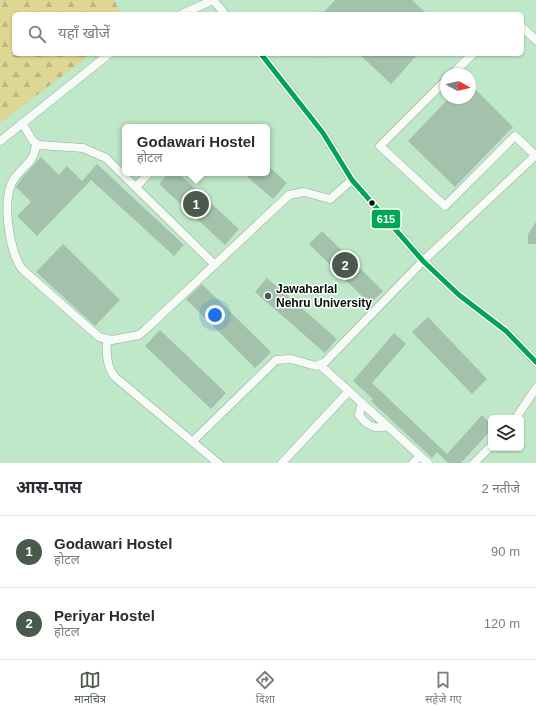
<!DOCTYPE html>
<html lang="hi">
<meta charset="utf-8">
<style>
body{margin:0;font-family:Helvetica,"Noto Sans Devanagari",sans-serif;background:#f7f7f7;color:#2b2b33}
.controls{position:absolute;right:12px;bottom:12px;display:grid;overflow:hidden;border-radius:6px;box-shadow:0 1px 3px #0004}
.controls button{width:36px;height:36px;display:grid;place-items:center;padding:0;border:0;border-bottom:1px solid #e1e1e2;background:#fff;color:#2b2b33;font:20px sans-serif}
.compass{position:absolute;left:440px;top:68px;width:36px;height:36px;border-radius:50%;background:#fff;box-shadow:0 1px 3px #0004;rotate:98deg}
.you{position:absolute;left:215px;top:315px;width:14px;height:14px;margin:-10px;border:3px solid #fff;border-radius:50%;background:#1a73e8;box-shadow:0 0 0 6px #1a73e833}
.badge{display:grid;place-items:center;width:26px;height:26px;border-radius:50%;background:#495a4c;color:#fff;font-size:13px;font-weight:700}
.pin{position:absolute;translate:-50% -50%;border:2px solid #fff;box-shadow:0 1px 4px #0006}
.popup{position:absolute;left:122px;top:124px;width:148px;height:52px;box-sizing:border-box;display:grid;place-content:center;border-radius:6px;background:#fff;filter:drop-shadow(0 1px 3px #0005);font-size:13px;white-space:nowrap;color:#7c7c81}
.popup b{font-size:15px;color:#2b2b33}
.popup::after{content:'';position:absolute;left:50%;top:100%;margin-left:-8px;border:8px solid transparent;border-top-color:#fff}
.list{margin:0;padding:0;list-style:none}
h2{display:flex;justify-content:space-between;align-items:center;height:52px;margin:0;padding:0 16px;font-size:17px}
h2 small{font-size:13px;font-weight:400;color:#7c7c81}
.list li{display:grid;grid-template-columns:26px 1fr auto;gap:12px;align-items:center;box-sizing:border-box;height:72px;padding:0 16px;border-top:1px solid #e1e1e2}
.list b{display:block;font-size:15px;white-space:nowrap}
.list p{margin:0;font-size:13px;white-space:nowrap;color:#7c7c81}
.list em{font-size:13px;font-style:normal;color:#7c7c81}
.icon{flex:none;width:22px;height:22px;fill:none;stroke:currentColor;stroke-width:2;stroke-linecap:round;stroke-linejoin:round}
.map{position:relative;flex:none;width:536px;height:463px;overflow:hidden}
.search{position:absolute;background:#fff;box-shadow:0 1px 3px #0004;left:12px;right:12px;top:12px;height:44px;display:flex;align-items:center;gap:10px;box-sizing:border-box;padding:0 14px;border-radius:6px;color:#7c7c81;font-size:15px}
.sheet{height:196px;background:#fff}
nav{display:flex;justify-content:space-around;align-items:center;box-sizing:border-box;height:56px;border-top:1px solid #e1e1e2;background:#fff;font-size:11px;color:#7c7c81}
nav a{display:grid;justify-items:center;gap:2px}
nav .on{color:#495a4c}
.map>svg:first-child{display:block}
</style>
<div class="map">
<svg width="536" height="463" viewBox="0 0 536 463">
<defs>
<pattern id="forest-firs" width="22" height="20" patternUnits="userSpaceOnUse"><rect width="22" height="20" fill="#ded693"/><path d="M5 1l3.5 6h-7zM16 11l3.5 6h-7z" fill="#bdb67d"/></pattern>
</defs>
<rect width="100%" height="100%" fill="#cce6d1"/>
<path fill="#bee8c7" fill-rule="evenodd" d="M 0,0 L 536,0 L 536,463 L 0,463 ZM 14,14 L 522,14 L 522,54 L 14,54 ZM 446,74 L 470,74 L 470,98 L 446,98 ZM 125,127 L 267,127 L 267,173 L 125,173 ZM 491,418 L 521,418 L 521,448 L 491,448 Z"/>
<path fill="url(#forest-firs)" d="M 0,0 L 114,0 L 121,14 L 14,14 L 14,54 L 91,54 L 0,123 Z"/>
<path fill="#a4c2ab" d="M 335,0 L 412,0 L 427,14 L 322,14 Z
M 359,54 L 418,54 L 391,84 Z
M 470,84 L 513,127 L 455,187 L 408,141 L 449,98 L 470,98 Z
M 41,157 L 59,175 L 67,166 L 82,181 L 97,164 L 184,245 L 174,256 L 91,180 L 37,236 L 17,216 L 31,202 L 16,187 L 22,178 Z
M 267,165 L 287,183 L 273,199 L 243,173 L 267,173 Z
M 168,173 L 178,173 L 239,229 L 225,245 L 159,184 Z
M 536,222 L 536,244 L 528,244 L 528,234 Z
M 322,231 L 383,291 L 370,304 L 309,244 Z
M 63,244 L 120,300 L 95,326 L 36,272 Z
M 267,278 L 337,339 L 325,353 L 255,292 Z
M 202,284 L 271,352 L 255,368 L 186,299 Z
M 428,317 L 487,379 L 472,394 L 412,332 Z
M 160,330 L 226,393 L 211,409 L 145,346 Z
M 394,333 L 406,344 L 372,383 L 447,454 L 482,415 L 491,424 L 491,430 L 461,463 L 448,463 L 437,452 L 432,458 L 371,401 L 373,399 L 353,381 Z"/>
<g fill="none" stroke-linecap="round" stroke-linejoin="round">
<defs>
<path id="minor" d="M 213,0 L 225,14
M 182,14 L 213,0
M 522,27 L 536,40
M 261,54 L 323,133 L 352,180 L 423,261 L 459,295 L 506,331 L 536,362
M 452,74 L 473,54
M 446,80 L 380,146 L 445,206 L 515,136 L 536,156
M 22,123 L 33,141 L 39,145 L 83,148 L 106,158 L 215,265
M 0,141 L 109,54
M 36,144 C 34,164 24,164 14,179 C 1,198 9,251 22,269 L 99,337 L 112,340 L 139,335 L 145,330 L 289,195 L 304,192 L 330,199 L 352,180
M 136,187 L 149,173
M 107,340 C 106,352 106,367 115,377 L 218,463
M 320,365 L 428,463
M 362,403 L 359,415 C 366,425 376,430 387,426
M 516,418 L 536,388
M 193,441 L 276,360 L 291,359 L 316,366 L 325,362 L 423,261 L 536,155
M 282,463 L 349,391
M 413,463 L 420,456
M 474,463 L 491,446"/>
</defs>
<use href="#minor" stroke="#96aa99" stroke-width="9"/>
<path stroke="#c9d1cb" stroke-width="1.5" stroke-dasharray="1 3" stroke-linecap="butt" d="M 314,14 L 326,0
M 315,54 L 347,108 L 372,143
M 274,59 L 278,54
M 357,174 L 377,154
M 402,178 L 436,216 L 452,223
M 240,252 L 259,258 L 282,252 L 299,237 L 324,206
M 208,282 L 272,342 L 282,344 L 292,351"/>
<use href="#minor" stroke="#f7fbf8" stroke-width="8"/>
<defs>
<path id="bus-1" d="M 261,54 L 323,133 L 352,180 L 423,261 L 459,295 L 506,331 L 536,362"/>
</defs>
<use href="#bus-1" stroke="#fff" stroke-width="8"/>
<use href="#bus-1" stroke="#00a651" stroke-width="5"/>
</g>
<circle fill="#020f04" stroke="#fff" stroke-width="1.5" cx="372" cy="203" r="3.5"/>
<circle fill="#495a4c" stroke="#fff" stroke-width="1.5" cx="268" cy="296" r="4"/>
<g text-anchor="middle" dominant-baseline="central" stroke-width="3" stroke-linejoin="round" paint-order="stroke">
<g font-size="12" font-weight="bold" fill="#020f04" stroke="#fff" text-anchor="start">
<text x="276" y="289">Jawaharlal<tspan x="276" dy="14">Nehru University</tspan></text>
</g>
</g>
<rect stroke="#fff" stroke-width="1.5" x="371" y="209" width="30" height="20" rx="4" fill="#00a651"/>
<g font-size="11" text-anchor="middle" font-weight="bold" fill="#fff">
<text x="386" y="223">615</text>
</g>
</svg>
<div class="controls">
<button><svg class="icon" aria-label="layers" viewBox="0 0 24 24"><path d="M12 4l9 5-9 5-9-5zM3 14l9 5 9-5"/></svg></button>
</div>
<svg class="compass" viewBox="-18 -18 36 36"><path d="M0-13l5 13h-10z" fill="#e53935"/><path d="M0 13l5-13h-10z" fill="#7c7c81"/></svg>
<div class="you"></div>
<div class="pin badge" style="left:196px;top:204px">1</div>
<div class="popup"><b>Godawari Hostel</b>होटल</div>
<div class="pin badge" style="left:345px;top:265px">2</div>
<div class="search"><svg class="icon" aria-label="search" viewBox="0 0 24 24"><circle cx="10" cy="10" r="6"/><path d="M15 15l6 6"/></svg>यहाँ खोजें</div>
</div>
<section class="sheet">
<h2>आस-पास<small>2 नतीजे</small></h2>
<ul class="list">
<li><span class="badge">1</span><div><b>Godawari Hostel</b><p>होटल</p></div><em>90 m</em></li>
<li><span class="badge">2</span><div><b>Periyar Hostel</b><p>होटल</p></div><em>120 m</em></li>
</ul>
</section>
<nav>
<a class="on"><svg class="icon" aria-label="map" viewBox="0 0 24 24"><path d="M3 6l6-2 6 2 6-2v14l-6 2-6-2-6 2zM9 4v14M15 6v14"/></svg>मानचित्र</a>
<a><svg class="icon" aria-label="directions" viewBox="0 0 24 24"><path d="M12 3l9 9-9 9-9-9zM9 14v-3h6M13 9l2 2-2 2"/></svg>दिशा</a>
<a><svg class="icon" aria-label="saved" viewBox="0 0 24 24"><path d="M7 4h10v16l-5-4-5 4z"/></svg>सहेजे गए</a>
</nav>
